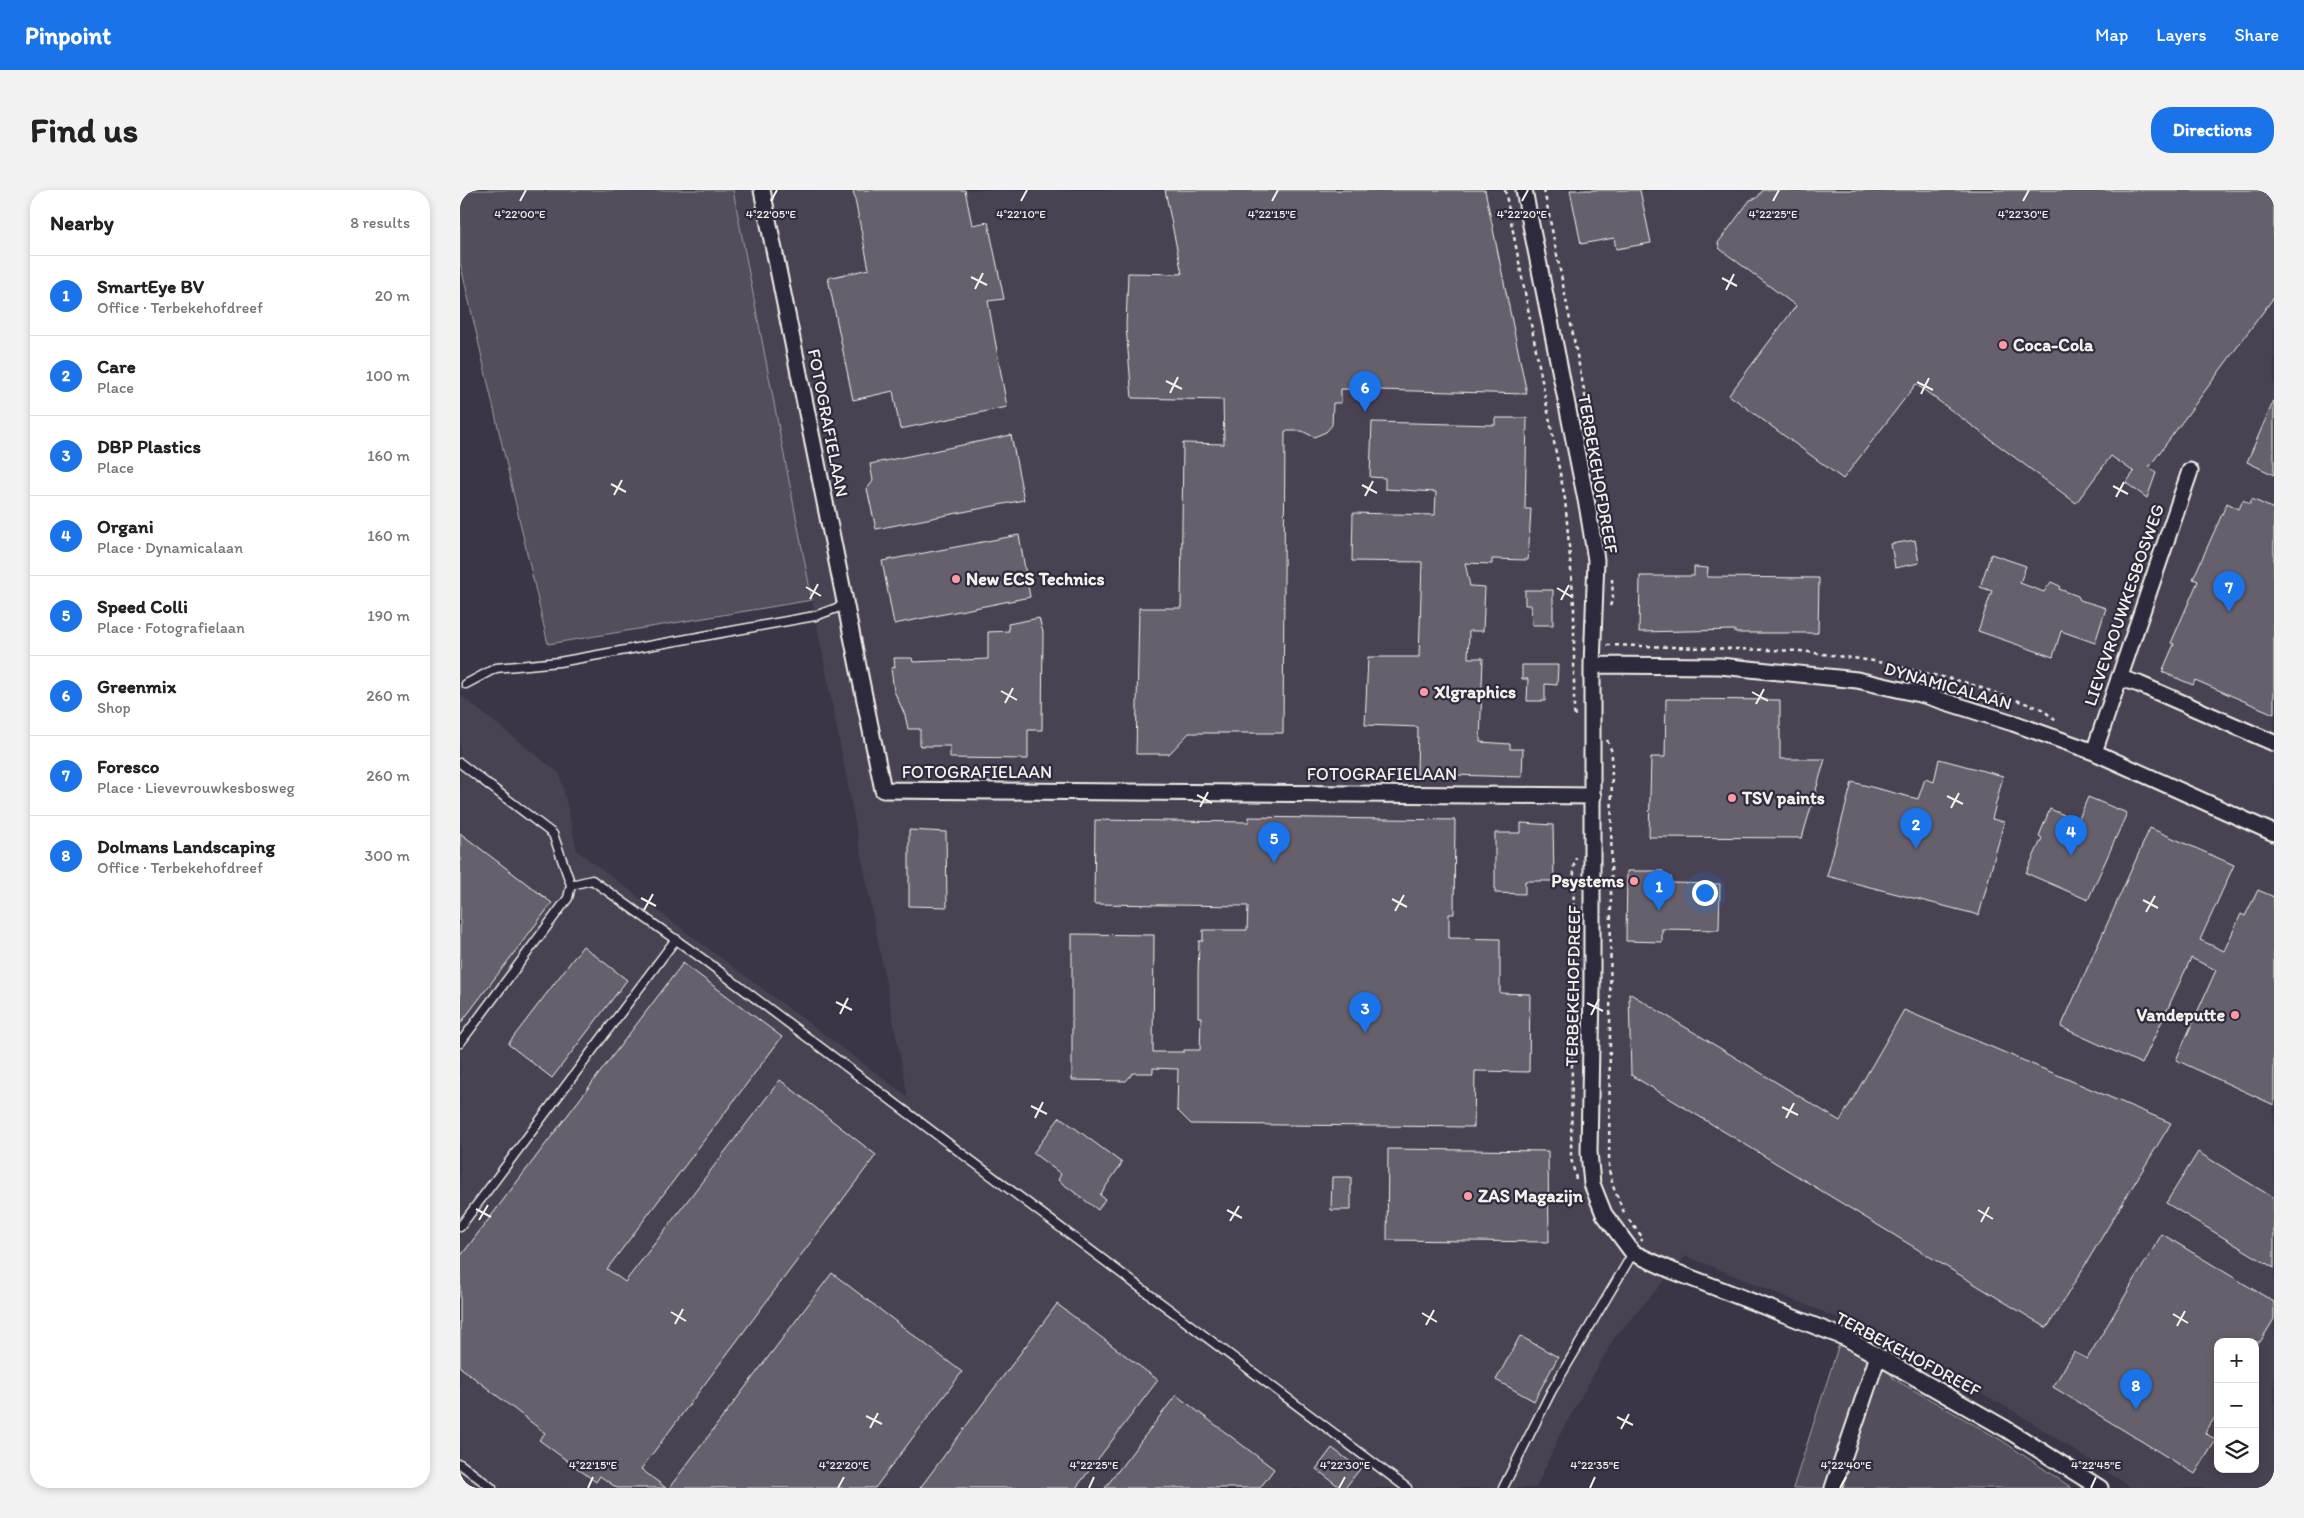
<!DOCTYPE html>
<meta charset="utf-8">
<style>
body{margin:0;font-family:Itim,sans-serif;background:#f2f2f2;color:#222}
.controls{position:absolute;right:15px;bottom:15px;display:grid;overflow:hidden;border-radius:10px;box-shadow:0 2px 8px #0003}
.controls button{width:45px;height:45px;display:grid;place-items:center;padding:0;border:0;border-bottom:1px solid #e0e0e0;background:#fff;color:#222;font:25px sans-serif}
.you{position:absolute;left:1244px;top:702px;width:18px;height:18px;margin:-12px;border:4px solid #fff;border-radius:50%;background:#1a73e8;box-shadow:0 0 0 8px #1a73e833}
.badge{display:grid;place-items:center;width:32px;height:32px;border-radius:50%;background:#1a73e8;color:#fff;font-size:16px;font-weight:700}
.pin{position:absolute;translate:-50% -41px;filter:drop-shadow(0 1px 2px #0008)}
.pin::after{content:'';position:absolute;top:26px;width:18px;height:15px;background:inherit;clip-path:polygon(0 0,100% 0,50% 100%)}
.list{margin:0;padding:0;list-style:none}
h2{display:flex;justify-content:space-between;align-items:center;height:65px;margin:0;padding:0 20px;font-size:21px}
h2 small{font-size:16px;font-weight:400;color:#767676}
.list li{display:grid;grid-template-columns:32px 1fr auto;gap:15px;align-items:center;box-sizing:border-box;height:80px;padding:0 20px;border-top:1px solid #e0e0e0}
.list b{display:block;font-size:19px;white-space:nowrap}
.list p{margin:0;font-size:16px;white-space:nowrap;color:#767676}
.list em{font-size:16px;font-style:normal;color:#767676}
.icon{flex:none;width:28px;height:28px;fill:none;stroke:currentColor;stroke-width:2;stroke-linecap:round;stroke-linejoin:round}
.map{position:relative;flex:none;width:1814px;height:1298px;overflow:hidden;border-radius:20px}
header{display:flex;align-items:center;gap:30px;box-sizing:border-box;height:70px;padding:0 25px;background:#1a73e8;color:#fff}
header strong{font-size:24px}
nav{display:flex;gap:28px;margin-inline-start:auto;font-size:18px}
.intro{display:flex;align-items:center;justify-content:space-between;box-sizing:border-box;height:120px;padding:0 30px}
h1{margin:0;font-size:35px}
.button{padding:12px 22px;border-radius:20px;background:#1a73e8;color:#fff;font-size:18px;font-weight:700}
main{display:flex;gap:30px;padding:0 30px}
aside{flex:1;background:#fff;border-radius:20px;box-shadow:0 2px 8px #0003}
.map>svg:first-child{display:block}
</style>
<header>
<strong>Pinpoint</strong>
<nav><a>Map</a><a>Layers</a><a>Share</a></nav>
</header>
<div class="intro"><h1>Find us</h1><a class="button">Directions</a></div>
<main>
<aside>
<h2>Nearby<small>8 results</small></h2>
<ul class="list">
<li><span class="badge">1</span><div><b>SmartEye BV</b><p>Office · Terbekehofdreef</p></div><em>20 m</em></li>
<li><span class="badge">2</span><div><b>Care</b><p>Place</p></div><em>100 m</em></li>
<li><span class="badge">3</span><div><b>DBP Plastics</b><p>Place</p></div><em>160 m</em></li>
<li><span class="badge">4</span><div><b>Organi</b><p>Place · Dynamicalaan</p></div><em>160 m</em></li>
<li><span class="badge">5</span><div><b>Speed Colli</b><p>Place · Fotografielaan</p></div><em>190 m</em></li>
<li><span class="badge">6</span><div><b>Greenmix</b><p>Shop</p></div><em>260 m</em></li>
<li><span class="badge">7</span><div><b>Foresco</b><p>Place · Lievevrouwkesbosweg</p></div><em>260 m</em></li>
<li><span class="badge">8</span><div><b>Dolmans Landscaping</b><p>Office · Terbekehofdreef</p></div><em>300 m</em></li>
</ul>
</aside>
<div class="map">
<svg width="1814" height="1298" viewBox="0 0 1814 1298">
<rect width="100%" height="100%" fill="#3b3647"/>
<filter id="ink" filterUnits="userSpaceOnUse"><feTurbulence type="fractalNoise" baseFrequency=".02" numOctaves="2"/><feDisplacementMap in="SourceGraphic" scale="10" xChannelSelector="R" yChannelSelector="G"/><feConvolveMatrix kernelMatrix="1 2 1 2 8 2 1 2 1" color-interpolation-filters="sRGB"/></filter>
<g filter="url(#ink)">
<path fill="#484352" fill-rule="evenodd" d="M 273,0 L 1814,0 L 1814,1298 L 1672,1298 L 1559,1224 L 1393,1134 L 1226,1066 L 1154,1148 L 1099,1246 L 1076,1298 L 0,1298 L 0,505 L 100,584 L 117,661 L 448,907 ZM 1758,1152 L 1795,1152 L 1795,1279 L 1758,1279 Z"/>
<path fill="#534e5c" stroke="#a4a0a2" d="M 0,0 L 273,0 L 352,410 L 88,454 L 0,72 Z
M 1379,1154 L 1418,1166 L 1434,1189 L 1541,1250 L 1612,1298 L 1333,1298 Z"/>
<path fill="#65616c" stroke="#f4f1e8" d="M 393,0 L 505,0 L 512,35 L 528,32 L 544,109 L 528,111 L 547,217 L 440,239 L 433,201 L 393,210 L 368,88 L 409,79 Z
M 705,0 L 1025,0 L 1067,204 L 881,199 L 881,213 L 873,213 L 872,235 L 866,242 L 854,247 L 842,241 L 825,241 L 823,543 L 729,543 L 709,564 L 676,564 L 679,418 L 721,418 L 723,253 L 764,254 L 763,210 L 672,208 L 666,137 L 668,83 L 722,84 Z
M 1110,0 L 1180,0 L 1191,53 L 1156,59 L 1154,48 L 1121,54 Z
M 1303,0 L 1814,0 L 1814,107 L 1689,277 L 1696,283 L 1687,308 L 1666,293 L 1674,282 L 1651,266 L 1616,313 L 1456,194 L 1383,289 L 1269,205 L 1336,116 L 1260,59 L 1258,53 L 1290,10 L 1297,8 Z
M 1814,210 L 1814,285 L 1787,272 Z
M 1035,228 L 1067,228 L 1065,319 L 1071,319 L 1068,370 L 1032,369 L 1032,374 L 1005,373 L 1010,396 L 1025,397 L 1023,441 L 1009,441 L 1008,468 L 1023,468 L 1020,552 L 1050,554 L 1050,559 L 1063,559 L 1062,587 L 957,584 L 958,537 L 905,535 L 908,467 L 959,467 L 962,372 L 892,371 L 893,323 L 975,325 L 976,302 L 925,299 L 925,288 L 910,287 L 912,232 L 1035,235 Z
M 551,245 L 564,310 L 416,339 L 407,299 L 413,291 L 410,274 Z
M 1792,309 L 1814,319 L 1814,524 L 1735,490 L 1733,495 L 1702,482 L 1714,454 L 1711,453 L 1738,391 L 1733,389 L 1767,313 L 1779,319 L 1783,310 L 1790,314 Z
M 559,345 L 570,407 L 434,434 L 422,371 Z
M 1455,350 L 1459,373 L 1435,378 L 1431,354 Z
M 1531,364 L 1566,376 L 1560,393 L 1584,402 L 1591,392 L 1600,396 L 1599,399 L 1618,406 L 1620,410 L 1646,418 L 1635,453 L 1601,441 L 1593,467 L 1518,441 L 1532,401 L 1520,397 Z
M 1234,377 L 1248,378 L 1247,387 L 1359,388 L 1358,443 L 1275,443 L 1275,440 L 1179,442 L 1180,386 L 1234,386 Z
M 1065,400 L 1093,400 L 1093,435 L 1072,435 L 1071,415 L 1065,415 Z
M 579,428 L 583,442 L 582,540 L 568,540 L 568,569 L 490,568 L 490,556 L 460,556 L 460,539 L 448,539 L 445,525 L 434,501 L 431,478 L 435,477 L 434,468 L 452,468 L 453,472 L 528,469 L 528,442 L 549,441 L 548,434 Z
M 1062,475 L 1098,475 L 1097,495 L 1085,494 L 1085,511 L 1067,511 L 1068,489 L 1062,489 Z
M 1206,509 L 1320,510 L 1320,569 L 1365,569 L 1342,648 L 1189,647 L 1191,567 L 1205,567 Z
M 1479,569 L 1543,586 L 1532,629 L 1544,632 L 1519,725 L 1367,686 L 1392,592 L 1458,609 L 1465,589 L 1474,592 Z
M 1628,607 L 1667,623 L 1628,710 L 1566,683 L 1582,648 L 1579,646 L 1590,619 L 1618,631 Z
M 789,627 L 995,630 L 994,724 L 989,724 L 989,748 L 1040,749 L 1040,803 L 1070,804 L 1069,882 L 1015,881 L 1014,937 L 731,934 L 717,920 L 718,879 L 693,878 L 693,883 L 673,883 L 666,891 L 612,890 L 612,744 L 694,745 L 693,862 L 724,862 L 724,860 L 740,860 L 741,827 L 738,827 L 738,784 L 739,751 L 743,751 L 743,740 L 787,740 L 788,716 L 634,714 L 635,630 L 789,632 Z
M 1061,633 L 1093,635 L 1094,691 L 1065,691 L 1065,704 L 1035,703 L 1035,643 L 1061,643 Z
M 1690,638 L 1774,675 L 1740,750 L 1764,761 L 1781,724 L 1785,726 L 1798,700 L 1814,707 L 1814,915 L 1716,870 L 1756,780 L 1731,768 L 1682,874 L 1601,837 Z
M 449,640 L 486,642 L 487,717 L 449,716 Z
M 0,643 L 92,713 L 0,834 Z
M 1167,681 L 1203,681 L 1203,688 L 1211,687 L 1211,693 L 1260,694 L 1259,740 L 1202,739 L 1202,752 L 1166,751 Z
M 123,756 L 167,790 L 92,888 L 48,854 Z
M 223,773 L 322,847 L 147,1079 L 165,1092 L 320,890 L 416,965 L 181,1279 L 206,1298 L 157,1298 L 140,1286 L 136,1292 L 79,1250 L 85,1243 L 0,1177 L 0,1067 Z
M 1169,803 L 1380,931 L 1444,820 L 1711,933 L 1587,1138 L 1171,885 Z
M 600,927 L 662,973 L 640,1005 L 645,1009 L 638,1020 L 598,990 L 601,984 L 573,963 Z
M 928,959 L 1088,961 L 1089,1052 L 927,1050 Z
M 1738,962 L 1814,1008 L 1814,1078 L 1706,1013 Z
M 872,987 L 891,987 L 891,1020 L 871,1020 Z
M 1702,1044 L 1814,1112 L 1814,1129 L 1800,1152 L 1758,1152 L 1758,1222 L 1745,1243 L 1756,1250 L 1735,1284 L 1593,1197 L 1614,1162 L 1627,1169 Z
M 372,1083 L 502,1182 L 415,1298 L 209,1298 Z
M 597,1114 L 698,1190 L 616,1298 L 460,1298 Z
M 1060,1146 L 1098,1167 L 1074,1211 L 1036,1190 Z
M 716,1205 L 814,1279 L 800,1298 L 645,1298 Z
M 872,1258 L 900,1279 L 885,1298 L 881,1298 L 856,1279 Z"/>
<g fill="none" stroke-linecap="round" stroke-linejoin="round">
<defs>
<path id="service" d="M 6,494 L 36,478 L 99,472 L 355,426 L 385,415
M 0,573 L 93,644 L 111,695 L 108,708 L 0,853
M 111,695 L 132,690 L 247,772 L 947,1298
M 0,1037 L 216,749
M 0,1274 L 32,1298
M 1043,1298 L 1091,1202 L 1173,1063"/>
<path id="minor" d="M 302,0 L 423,600 L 1133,606
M 1064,0 L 1128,320 L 1136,370 L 1132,475 L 1132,799 L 1129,962 L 1132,994 L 1144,1024 L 1173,1063 L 1213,1081 L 1386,1148 L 1546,1239 L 1640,1298
M 1132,475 L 1260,476 L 1397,490 L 1464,505 L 1553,533 L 1634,562 L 1814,643
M 1659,488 L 1679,494 L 1814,553
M 1634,562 L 1730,281
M 1373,1298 L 1418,1166"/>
</defs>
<use href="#service" stroke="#f4f1e8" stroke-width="11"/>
<use href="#minor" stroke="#f4f1e8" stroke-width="19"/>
<path stroke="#f4f1e8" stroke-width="2.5" stroke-dasharray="4 4" stroke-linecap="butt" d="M 1045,0 L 1105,309 L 1114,415 L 1114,522 L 1116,529
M 1084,0 L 1127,215 L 1145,313 L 1147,336
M 1150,416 L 1153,408 L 1152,389
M 1147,455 L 1341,461 L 1414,471 L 1504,492 L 1582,519 L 1596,531
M 1147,550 L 1152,562 L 1149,980 L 1153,996 L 1165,1025
M 1116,989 L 1111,968 L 1114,675 L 1116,668
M 1169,1030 L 1183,1048 L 1181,1051"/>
<use href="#service" stroke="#2f2a3d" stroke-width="8"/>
<use href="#minor" stroke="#2f2a3d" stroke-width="15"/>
</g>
</g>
<path fill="none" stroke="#f4f1e8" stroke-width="2" d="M 60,11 L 66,0M 311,11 L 317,0M 561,11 L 567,0M 812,11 L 818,0M 1062,11 L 1068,0M 1313,11 L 1319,0M 1563,11 L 1569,0M 511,87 L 527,95M 1262,88 L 1277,96M 515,99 L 523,83M 1266,100 L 1274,84M 706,191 L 722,199M 1457,192 L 1473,200M 710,203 L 718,187M 1461,204 L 1469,188M 151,294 L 166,302M 902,295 L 917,303M 1653,296 L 1668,304M 154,305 L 162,290M 905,306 L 913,291M 1656,307 L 1664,292M 346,397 L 361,406M 1097,398 L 1112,407M 350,409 L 358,394M 1101,410 L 1109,395M 541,501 L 557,510M 1292,502 L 1308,511M 545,513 L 553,498M 1296,514 L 1304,499M 737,605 L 752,613M 1487,606 L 1503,614M 740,617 L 748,602M 1491,618 L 1499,603M 181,708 L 196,716M 932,709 L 947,717M 1683,710 L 1698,718M 184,720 L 193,704M 935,721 L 944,705M 1686,722 L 1695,706M 376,812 L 392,820M 1127,813 L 1143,821M 380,824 L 388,808M 1131,825 L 1139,809M 571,916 L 587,924M 1322,917 L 1338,925M 575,928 L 583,912M 1326,928 L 1334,913M 16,1019 L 31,1027M 767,1020 L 782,1028M 1518,1020 L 1533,1029M 19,1030 L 28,1015M 770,1031 L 779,1016M 1521,1032 L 1529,1017M 211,1122 L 226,1131M 962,1123 L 977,1132M 1713,1124 L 1728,1133M 215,1134 L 223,1119M 966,1135 L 974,1120M 1717,1136 L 1725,1121M 406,1226 L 422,1234M 1157,1227 L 1173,1235M 410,1238 L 418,1223M 1161,1239 L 1169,1224M 128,1298 L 133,1287M 378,1298 L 384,1287M 629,1298 L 634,1287M 879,1298 L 885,1287M 1130,1298 L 1135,1287M 1380,1298 L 1386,1287M 1631,1298 L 1636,1287"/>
<g fill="#ff9aa2" stroke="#2f2a3d" stroke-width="2">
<circle cx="1543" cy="155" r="5"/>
<circle cx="496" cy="389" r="5"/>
<circle cx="964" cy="502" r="5"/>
<circle cx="1272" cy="608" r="5"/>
<circle cx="1174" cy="691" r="5"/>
<circle cx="1775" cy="825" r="5"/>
<circle cx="1008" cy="1006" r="5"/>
</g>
<g text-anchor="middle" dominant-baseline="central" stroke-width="4.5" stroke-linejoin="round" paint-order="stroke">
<g font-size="18" font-weight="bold" fill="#f4f1e8" stroke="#2f2a3d" text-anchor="start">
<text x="1553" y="155">Coca-Cola</text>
<text x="506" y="389">New ECS Technics</text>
<text x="974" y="502">Xlgraphics</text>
<text x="1282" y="608">TSV paints</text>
<text x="1164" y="691" text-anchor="end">Psystems</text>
<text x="1765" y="825" text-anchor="end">Vandeputte</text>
<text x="1018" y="1006">ZAS Magazijn</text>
</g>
<g font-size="18" fill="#f4f1e8" stroke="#2f2a3d">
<text transform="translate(368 233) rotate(79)">FOTOGRAFIELAAN</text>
<text transform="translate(1138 284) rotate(80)">TERBEKEHOFDREEF</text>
<text transform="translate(1664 415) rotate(-71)">LIEVEVROUWKESBOSWEG</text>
<text transform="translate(1488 496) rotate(16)">DYNAMICALAAN</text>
<text x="517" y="582">FOTOGRAFIELAAN</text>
<text x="922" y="584">FOTOGRAFIELAAN</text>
<text transform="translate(1113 796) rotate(-89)">TERBEKEHOFDREEF</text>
<text transform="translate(1448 1164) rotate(28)">TERBEKEHOFDREEF</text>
</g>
</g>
<g font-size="12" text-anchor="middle" fill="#f4f1e8" stroke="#2f2a3d" stroke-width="4.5" stroke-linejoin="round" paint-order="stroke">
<text x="60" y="28">4°22'00"E</text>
<text x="311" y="28">4°22'05"E</text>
<text x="561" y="28">4°22'10"E</text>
<text x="812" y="28">4°22'15"E</text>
<text x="1062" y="28">4°22'20"E</text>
<text x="1313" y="28">4°22'25"E</text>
<text x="1563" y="28">4°22'30"E</text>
<text x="133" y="1279">4°22'15"E</text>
<text x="384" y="1279">4°22'20"E</text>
<text x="634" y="1279">4°22'25"E</text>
<text x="885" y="1279">4°22'30"E</text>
<text x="1135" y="1279">4°22'35"E</text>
<text x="1386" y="1279">4°22'40"E</text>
<text x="1636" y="1279">4°22'45"E</text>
</g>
</svg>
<div class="controls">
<button>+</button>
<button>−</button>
<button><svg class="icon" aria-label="layers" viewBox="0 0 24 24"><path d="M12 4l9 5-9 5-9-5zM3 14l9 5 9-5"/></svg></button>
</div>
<div class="you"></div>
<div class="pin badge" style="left:1199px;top:721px">1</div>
<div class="pin badge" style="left:1456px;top:659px">2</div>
<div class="pin badge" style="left:905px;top:843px">3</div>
<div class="pin badge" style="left:1611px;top:666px">4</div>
<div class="pin badge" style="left:814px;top:673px">5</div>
<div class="pin badge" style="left:905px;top:222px">6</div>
<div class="pin badge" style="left:1769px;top:422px">7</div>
<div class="pin badge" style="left:1676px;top:1220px">8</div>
</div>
</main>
